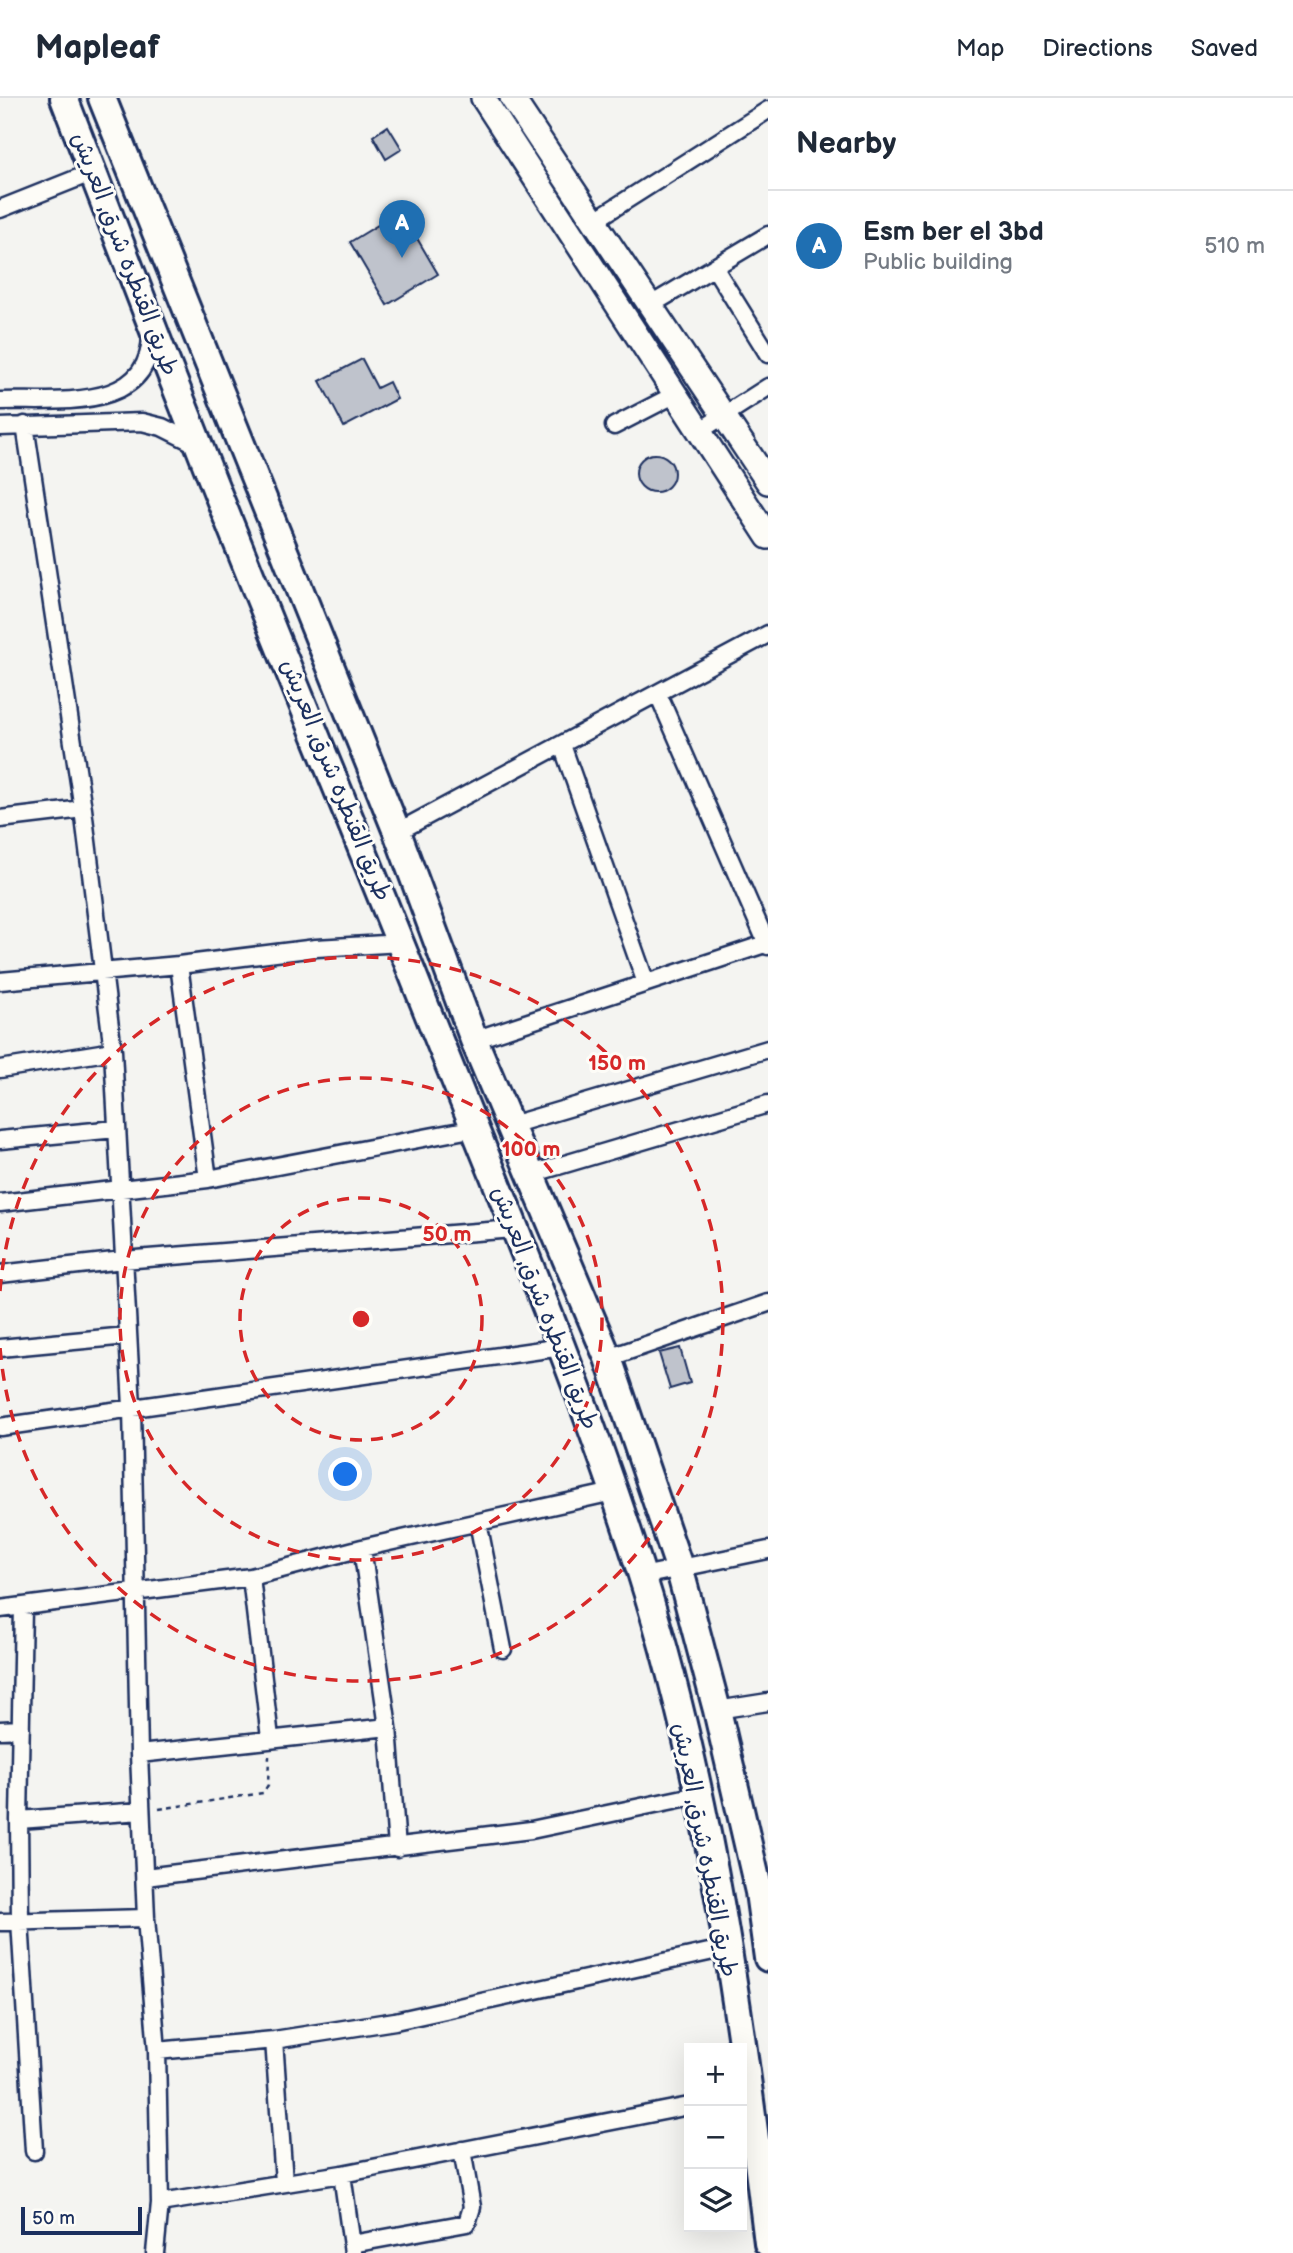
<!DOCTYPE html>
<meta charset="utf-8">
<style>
body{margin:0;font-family:"Balsamiq Sans","Playpen Sans Arabic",sans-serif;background:#f2f2f3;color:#1f2937}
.controls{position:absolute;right:21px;bottom:21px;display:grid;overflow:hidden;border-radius:0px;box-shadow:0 7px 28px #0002}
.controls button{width:63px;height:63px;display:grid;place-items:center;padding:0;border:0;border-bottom:2px solid #e0e1e3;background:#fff;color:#1f2937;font:35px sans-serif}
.scale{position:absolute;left:21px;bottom:18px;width:121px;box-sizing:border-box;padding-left:7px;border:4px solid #1b2f5e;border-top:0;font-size:19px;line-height:24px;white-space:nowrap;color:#1b2f5e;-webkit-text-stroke:5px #fdfcf7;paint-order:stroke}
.you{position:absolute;left:346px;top:1377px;width:24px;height:24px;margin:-18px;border:5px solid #fff;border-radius:50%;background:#1a73e8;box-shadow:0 0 0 10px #1a73e833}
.badge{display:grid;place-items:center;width:46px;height:46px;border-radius:50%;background:#1f6fb2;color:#fff;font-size:23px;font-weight:700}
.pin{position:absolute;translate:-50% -58px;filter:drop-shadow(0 2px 4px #0008)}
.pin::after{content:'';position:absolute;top:37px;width:24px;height:21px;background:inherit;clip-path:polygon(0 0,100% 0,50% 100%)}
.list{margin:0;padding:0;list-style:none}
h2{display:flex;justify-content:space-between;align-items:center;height:91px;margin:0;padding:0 28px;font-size:30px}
h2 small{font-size:23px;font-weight:400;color:#747a83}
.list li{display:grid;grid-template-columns:46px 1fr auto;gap:21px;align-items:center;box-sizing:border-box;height:112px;padding:0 28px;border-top:2px solid #e0e1e3}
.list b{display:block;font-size:26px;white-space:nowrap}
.list p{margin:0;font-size:23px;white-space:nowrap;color:#747a83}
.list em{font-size:23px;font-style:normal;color:#747a83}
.icon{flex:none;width:38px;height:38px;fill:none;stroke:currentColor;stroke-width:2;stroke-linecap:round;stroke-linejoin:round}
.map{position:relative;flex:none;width:768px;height:2155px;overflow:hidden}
header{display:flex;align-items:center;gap:42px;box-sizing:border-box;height:98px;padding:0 35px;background:#fff;border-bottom:2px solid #e0e1e3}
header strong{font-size:33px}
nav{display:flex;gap:38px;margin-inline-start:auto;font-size:24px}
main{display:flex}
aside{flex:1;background:#fff}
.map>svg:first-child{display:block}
</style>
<header>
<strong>Mapleaf</strong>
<nav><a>Map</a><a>Directions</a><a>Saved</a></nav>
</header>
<main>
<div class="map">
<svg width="768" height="2155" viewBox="0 0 768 2155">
<rect width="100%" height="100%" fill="#f4f4f1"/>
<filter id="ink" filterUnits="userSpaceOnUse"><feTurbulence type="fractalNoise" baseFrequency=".0143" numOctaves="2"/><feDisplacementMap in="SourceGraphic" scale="14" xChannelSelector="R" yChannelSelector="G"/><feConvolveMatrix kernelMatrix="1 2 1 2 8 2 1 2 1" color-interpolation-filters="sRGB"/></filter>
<g filter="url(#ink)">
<path fill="#bfc3cc" stroke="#1b2f5e" stroke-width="2" d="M 388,28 L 402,51 L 386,61 L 373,38 Z
M 401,113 L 438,176 L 387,207 L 350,144 Z
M 362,261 L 377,290 L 389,284 L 397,301 L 344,329 L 320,283 Z
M636 375a19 19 0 1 1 38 0a19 19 0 1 1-38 0Z
M 680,1250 L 690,1285 L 670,1291 L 659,1255 Z"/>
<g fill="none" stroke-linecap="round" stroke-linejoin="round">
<defs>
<path id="minor" d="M 0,111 L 93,74
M 592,124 L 768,12
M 714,169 L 768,256
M 649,208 L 768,137
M 0,303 C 56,301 152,316 151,234
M 25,327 L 83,711 L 113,953 L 132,1309 L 139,1656 L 146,1820 L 157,1953 L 160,2105 L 155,2155
M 614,328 L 676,296
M 0,329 L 142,324 L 162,329 L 198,347
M 701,332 L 768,289
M 658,596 L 768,848
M 562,647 L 646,885
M 0,721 L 83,711
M 397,734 L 768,536
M 179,867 L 208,1081
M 0,883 L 179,867 L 316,850 L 402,845
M 474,942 L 768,845
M 0,971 L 113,953
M 511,1027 L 768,951
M 0,1042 L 116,1031
M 531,1076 L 768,1006
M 0,1105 L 208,1081 L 476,1030
M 0,1176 L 123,1162 L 514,1131
M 0,1250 L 127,1238
M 608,1260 L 768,1205
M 0,1329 L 562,1249
M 478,1424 L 503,1551
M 642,1478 L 768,1452
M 251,1479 L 270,1640
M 23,1509 L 19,1722 L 141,1713
M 0,1511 L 251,1479 L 362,1450 L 613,1394
M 717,1612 L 768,1604
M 388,1629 L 397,1750
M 0,1632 L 21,1631
M 139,1656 L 388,1629 L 362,1450
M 19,1722 L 20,1822 L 34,2053
M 145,1779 L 531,1732 L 698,1697
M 0,1824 L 146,1820
M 274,1942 L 284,2084
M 157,1953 L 274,1942 L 395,1923 L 727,1850
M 342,2076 L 353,2155
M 160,2105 L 342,2076 L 689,2008
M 352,2146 L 467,2125 L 472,2109 L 462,2052"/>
<path id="secondary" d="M 483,0 L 768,439
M 512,0 L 768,384"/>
<path id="trunk" d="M 64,0 C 108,113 151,227 196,340 C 270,531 351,720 426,910 C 501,1097 580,1283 641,1474 C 710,1691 741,1920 768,2145
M 102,0 L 397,734 L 474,942 L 608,1260 L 679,1469 L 717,1612 L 759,1794 L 768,1860"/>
</defs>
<use href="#minor" stroke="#1b2f5e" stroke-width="21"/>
<use href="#secondary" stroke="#1b2f5e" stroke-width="28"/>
<use href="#trunk" stroke="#1b2f5e" stroke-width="32"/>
<path stroke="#1b2f5e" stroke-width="2.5" stroke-dasharray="5 5" stroke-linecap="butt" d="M 159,1711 L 263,1695 L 268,1687 L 269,1658"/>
<use href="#minor" stroke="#fdfcf7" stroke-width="16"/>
<use href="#secondary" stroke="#fdfcf7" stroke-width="23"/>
<use href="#trunk" stroke="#fdfcf7" stroke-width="26"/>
</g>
</g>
<g fill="none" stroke="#d62828" stroke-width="3.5" stroke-dasharray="12 9">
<circle cx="361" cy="1221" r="121"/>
<circle cx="361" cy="1221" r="241"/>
<path d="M0 1193A362 362 0 1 1 0 1249"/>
</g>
<g text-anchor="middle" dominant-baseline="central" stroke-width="6" stroke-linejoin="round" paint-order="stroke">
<g font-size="24" fill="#1b2f5e" stroke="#fdfcf7">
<text transform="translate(125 156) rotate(69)">طريق القنطره شرق, العريش</text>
<text transform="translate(336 682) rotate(68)">طريق القنطره شرق, العريش</text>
<text transform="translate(545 1210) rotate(69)">طريق القنطره شرق, العريش</text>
<text transform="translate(705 1752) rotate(79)">طريق القنطره شرق, العريش</text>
</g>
</g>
<circle cx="361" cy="1221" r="10" fill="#d62828" stroke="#fdfcf7" stroke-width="3.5"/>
<g font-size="21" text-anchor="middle" font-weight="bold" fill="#d62828" stroke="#fdfcf7" stroke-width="6" stroke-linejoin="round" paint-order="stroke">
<text x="617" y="972">150 m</text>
<text x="531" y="1058">100 m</text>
<text x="447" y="1143">50 m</text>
</g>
</svg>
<div class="controls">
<button>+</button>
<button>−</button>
<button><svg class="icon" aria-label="layers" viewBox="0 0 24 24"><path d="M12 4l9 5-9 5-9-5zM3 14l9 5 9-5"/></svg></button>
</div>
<div class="scale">50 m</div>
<div class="you"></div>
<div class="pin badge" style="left:402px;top:160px">A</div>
</div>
<aside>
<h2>Nearby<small></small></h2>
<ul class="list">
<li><span class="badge">A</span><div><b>Esm ber el 3bd</b><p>Public building</p></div><em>510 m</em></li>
</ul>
</aside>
</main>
